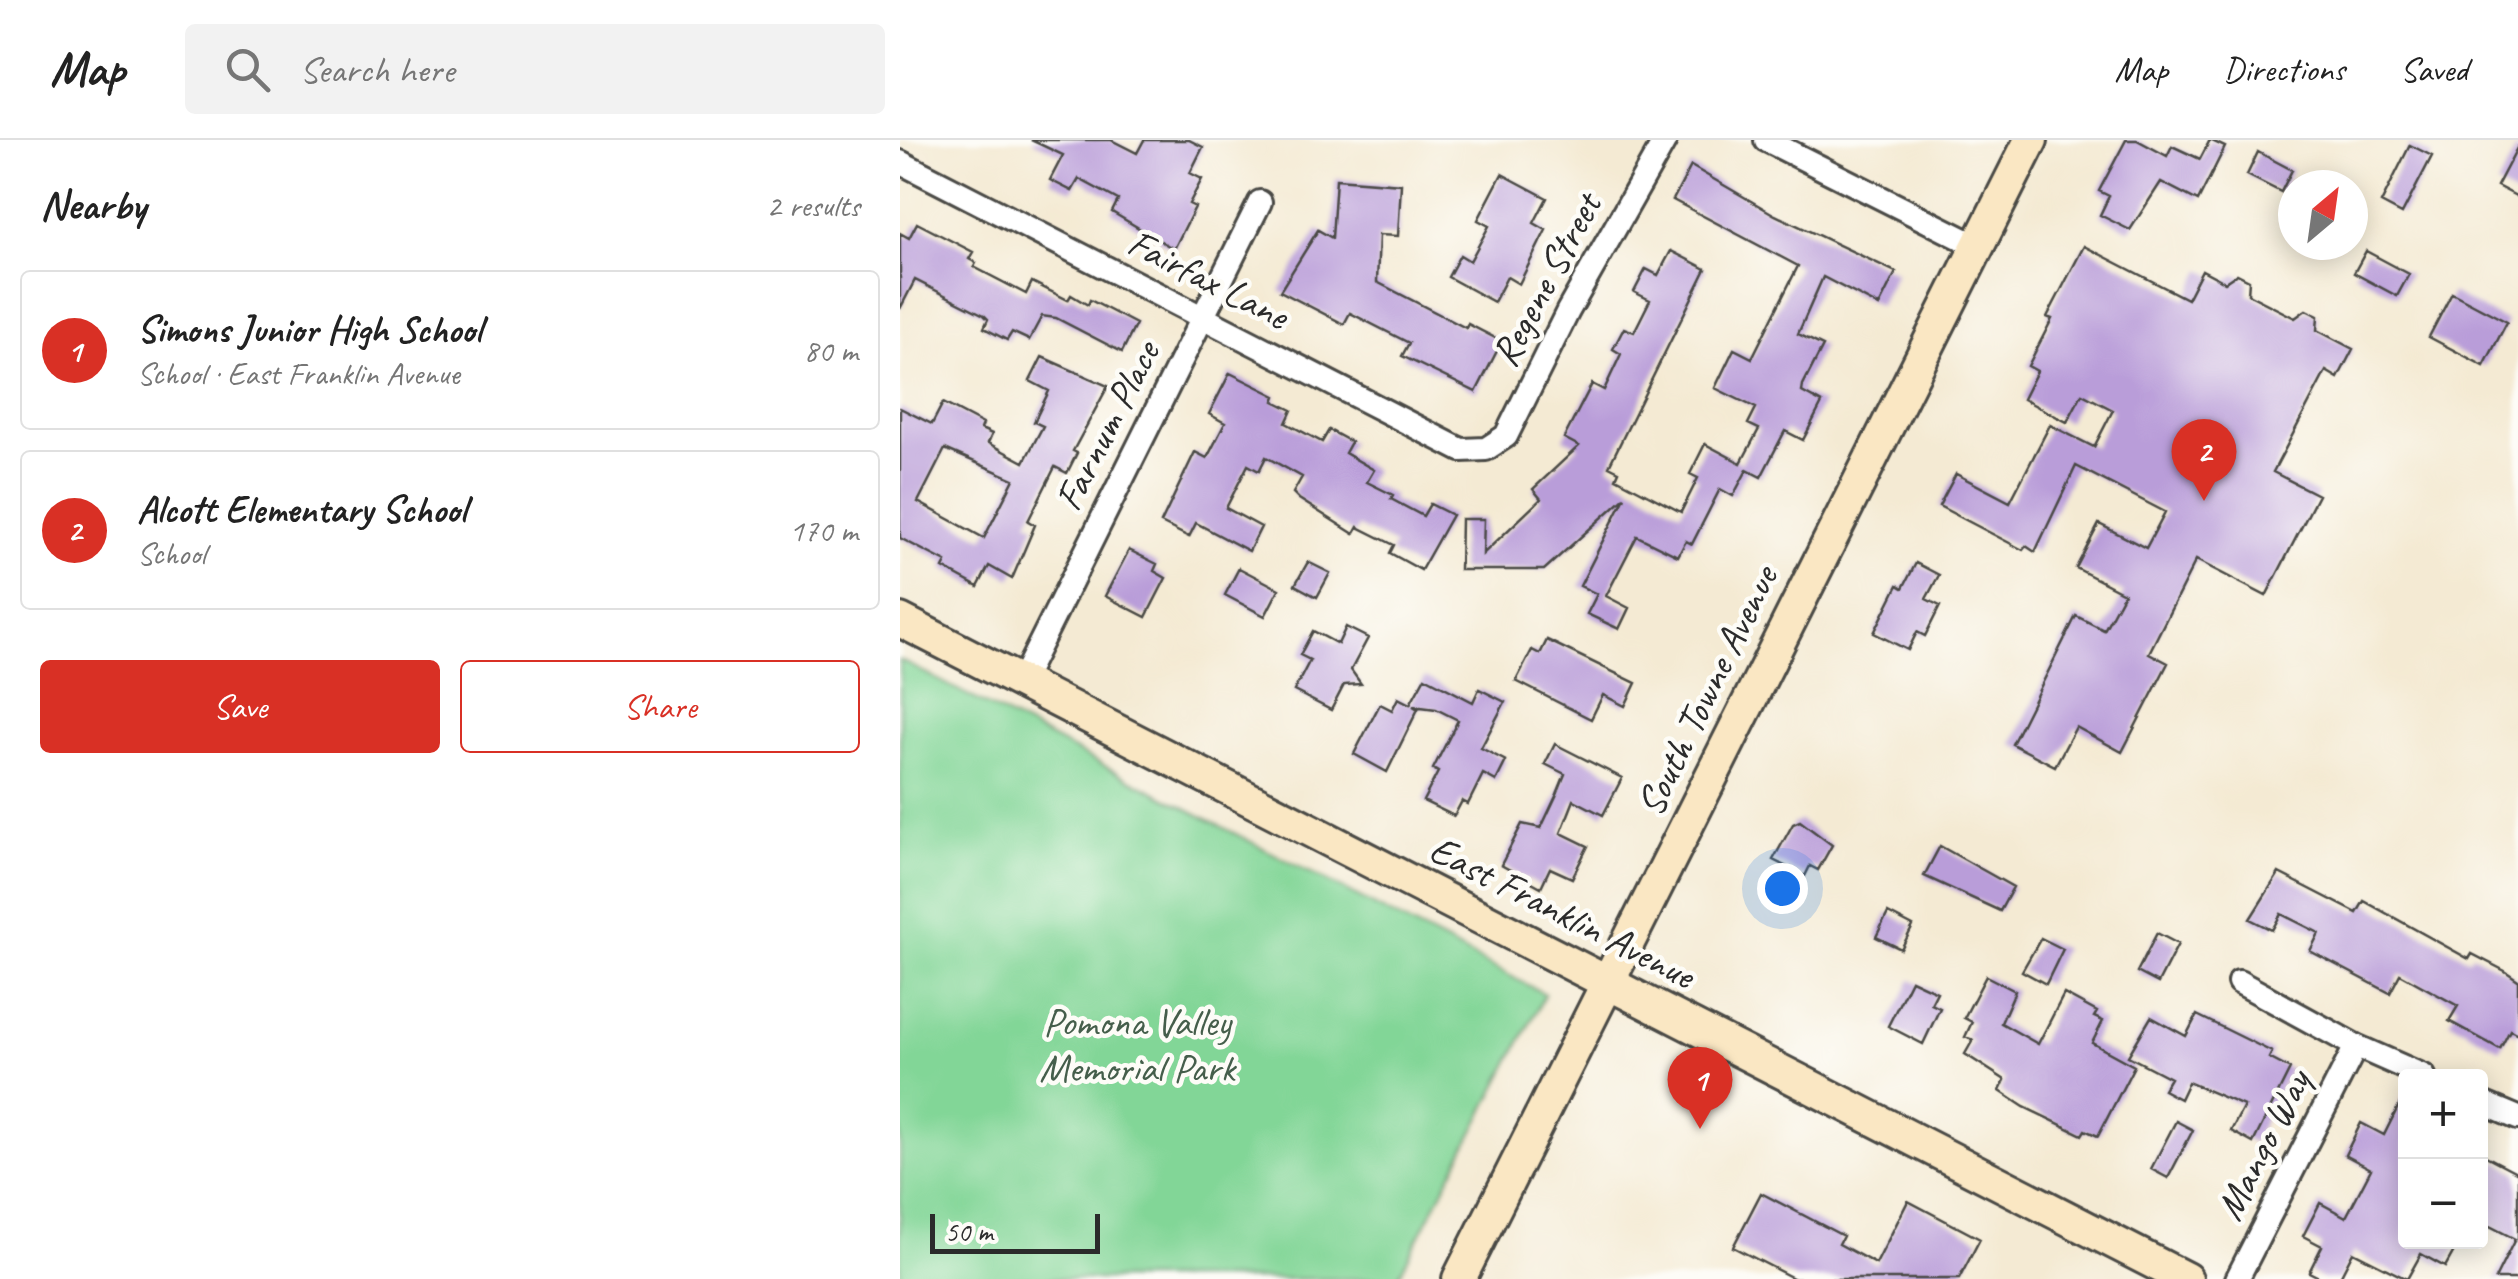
<!DOCTYPE html>
<meta charset="utf-8">
<style>
body{margin:0;font-family:Caveat,sans-serif;background:#f2f2f2;color:#222}
.controls{position:absolute;right:30px;bottom:30px;display:grid;overflow:hidden;border-radius:10px;box-shadow:0 5px 25px #0003}
.controls button{width:90px;height:90px;display:grid;place-items:center;padding:0;border:0;border-bottom:2px solid #e0e0e0;background:#fff;color:#222;font:50px sans-serif}
.compass{position:absolute;left:1378px;top:30px;width:90px;height:90px;border-radius:50%;background:#fff;box-shadow:0 5px 25px #0003;rotate:29deg}
.scale{position:absolute;left:30px;bottom:25px;width:170px;box-sizing:border-box;padding-left:10px;border:5px solid #2b2b2b;border-top:0;font-size:28px;line-height:35px;white-space:nowrap;color:#2b2b2b;-webkit-text-stroke:8px #fdfcf7;paint-order:stroke}
.you{position:absolute;left:882px;top:748px;width:35px;height:35px;margin:-25px;border:8px solid #fff;border-radius:50%;background:#1a73e8;box-shadow:0 0 0 15px #1a73e833}
.badge{display:grid;place-items:center;width:65px;height:65px;border-radius:50%;background:#d93025;color:#fff;font-size:32px;font-weight:700}
.pin{position:absolute;translate:-50% -82px;filter:drop-shadow(0 2px 5px #0008)}
.pin::after{content:'';position:absolute;top:52px;width:35px;height:30px;background:inherit;clip-path:polygon(0 0,100% 0,50% 100%)}
.list{margin:0;padding:0;list-style:none}
h2{display:flex;justify-content:space-between;align-items:center;height:130px;margin:0;padding:0 40px;font-size:42px}
h2 small{font-size:32px;font-weight:400;color:#767676}
.list li{display:grid;grid-template-columns:65px 1fr auto;gap:30px;align-items:center;box-sizing:border-box;height:160px;margin:0 20px 20px;padding:0 20px;border:2px solid #e0e0e0;border-radius:10px}
.list b{display:block;font-size:38px;white-space:nowrap}
.list p{margin:0;font-size:32px;white-space:nowrap;color:#767676}
.list em{font-size:32px;font-style:normal;color:#767676}
.actions{display:flex;gap:20px;padding:30px 40px}
.actions a{flex:1;padding:22px 0;border:2px solid #d93025;border-radius:10px;text-align:center;font-size:35px;color:#d93025}
.actions .main{background:#d93025;color:#fff}
.icon{flex:none;width:55px;height:55px;fill:none;stroke:currentColor;stroke-width:2;stroke-linecap:round;stroke-linejoin:round}
.map{position:relative;flex:none;width:1618px;height:1139px;overflow:hidden}
header{display:flex;align-items:center;gap:60px;box-sizing:border-box;height:140px;padding:0 50px;background:#fff;border-bottom:2px solid #e0e0e0}
header strong{font-size:48px}
nav{display:flex;gap:55px;margin-inline-start:auto;font-size:35px}
.search{width:700px;height:90px;background:#f2f2f2;display:flex;align-items:center;gap:25px;box-sizing:border-box;padding:0 35px;border-radius:10px;color:#767676;font-size:38px}
main{display:flex}
aside{flex:1;background:#fff}
.map>svg:first-child{display:block}
</style>
<header>
<strong>Map</strong>
<div class="search"><svg class="icon" aria-label="search" viewBox="0 0 24 24"><circle cx="10" cy="10" r="6"/><path d="M15 15l6 6"/></svg>Search here</div>
<nav><a>Map</a><a>Directions</a><a>Saved</a></nav>
</header>
<main>
<aside>
<h2>Nearby<small>2 results</small></h2>
<ul class="list">
<li><span class="badge">1</span><div><b>Simons Junior High School</b><p>School · East Franklin Avenue</p></div><em>80 m</em></li>
<li><span class="badge">2</span><div><b>Alcott Elementary School</b><p>School</p></div><em>170 m</em></li>
</ul>
<div class="actions"><a class="main">Save</a><a>Share</a></div>
</aside>
<div class="map">
<svg width="1618" height="1139" viewBox="0 0 1618 1139">
<rect width="100%" height="100%" fill="#fdfcf7"/>
<filter id="ink" filterUnits="userSpaceOnUse"><feTurbulence type="fractalNoise" baseFrequency=".01" numOctaves="2"/><feDisplacementMap in="SourceGraphic" scale="20" xChannelSelector="R" yChannelSelector="G"/><feConvolveMatrix kernelMatrix="1 2 1 2 8 2 1 2 1" color-interpolation-filters="sRGB"/></filter>
<filter id="wash" filterUnits="userSpaceOnUse"><feTurbulence type="fractalNoise" baseFrequency=".0048" numOctaves="4" result="noise"/><feDisplacementMap in="SourceGraphic" scale="40" xChannelSelector="R" yChannelSelector="G"/><feGaussianBlur stdDeviation="2.25" result="paint"/><feColorMatrix in="noise" values="0 0 0 0 0 0 0 0 0 0 0 0 0 0 0 0 0 1.4 0 .05"/><feComposite in="paint" operator="in"/></filter>
<g filter="url(#wash)">
<rect width="100%" height="100%" fill="#f4ead3"/>
<path fill="#82d697" stroke="#568061" stroke-width="2.5" d="M 0,520 L 645,854 L 497,1139 L 0,1139 Z"/>
<g id="blocks">
<path fill="#b99dd9" fill-rule="evenodd" d="M 131,0 L 211,0 L 237,13 L 244,0 L 289,0 L 303,7 L 290,33 L 302,39 L 289,64 L 295,67 L 274,109 L 212,72 L 218,60 L 179,39 L 172,51 L 150,40 L 163,15 Z
M 1226,0 L 1237,0 L 1267,16 L 1272,6 L 1300,19 L 1310,0 L 1325,7 L 1298,61 L 1261,42 L 1230,90 L 1200,75 L 1209,56 L 1199,51 Z
M 1510,5 L 1532,16 L 1502,74 L 1481,63 Z
M 1618,6 L 1618,57 L 1597,46 Z
M 1358,12 L 1392,30 L 1381,52 L 1347,35 Z
M 791,26 L 875,75 L 996,132 L 979,166 L 923,137 L 898,194 L 923,206 L 903,245 L 902,252 L 922,263 L 903,300 L 885,291 L 861,337 L 847,330 L 833,356 L 820,349 L 792,404 L 786,401 L 778,416 L 737,396 L 706,456 L 729,468 L 719,489 L 687,474 L 697,454 L 680,446 L 725,357 L 644,430 L 560,430 L 561,379 L 584,379 L 583,414 L 641,359 L 633,349 L 679,306 L 664,298 L 692,244 L 704,250 L 721,214 L 713,209 L 724,188 L 734,192 L 750,160 L 734,152 L 746,129 L 758,135 L 771,111 L 806,129 L 709,326 L 719,331 L 716,338 L 781,372 L 798,338 L 790,334 L 805,304 L 841,323 L 859,289 L 848,284 L 856,268 L 815,248 L 834,209 L 852,218 L 898,126 L 773,60 Z
M 602,34 L 647,58 L 634,83 L 646,90 L 619,144 L 607,137 L 594,162 L 548,137 L 560,115 L 570,121 L 589,86 L 578,80 Z
M 436,39 L 501,44 L 498,96 L 479,95 L 477,142 L 566,188 L 568,184 L 597,199 L 600,205 L 576,252 L 502,216 L 509,203 L 450,173 L 444,184 L 380,151 L 418,90 L 432,98 Z
M 17,83 L 73,112 L 69,119 L 76,123 L 74,127 L 126,154 L 132,142 L 168,160 L 171,155 L 188,165 L 190,160 L 236,184 L 222,212 L 156,178 L 142,176 L 129,200 L 112,192 L 107,200 L 84,188 L 88,179 L 84,175 L 15,140 L 0,169 L 0,93 L 9,98 Z
M 1184,106 L 1287,159 L 1302,130 L 1325,142 L 1337,134 L 1349,140 L 1348,154 L 1395,178 L 1406,170 L 1418,176 L 1417,190 L 1453,209 L 1438,238 L 1426,231 L 1373,332 L 1418,355 L 1366,456 L 1296,420 L 1249,513 L 1268,523 L 1222,612 L 1176,587 L 1155,626 L 1112,604 L 1176,476 L 1204,490 L 1224,453 L 1176,428 L 1199,384 L 1246,408 L 1265,372 L 1176,326 L 1135,412 L 1126,406 L 1123,410 L 1039,366 L 1056,334 L 1110,362 L 1150,285 L 1194,307 L 1213,270 L 1182,254 L 1167,282 L 1123,259 L 1137,231 L 1128,226 L 1152,179 L 1147,177 Z
M 1466,111 L 1509,134 L 1497,156 L 1454,133 Z
M 1552,153 L 1607,182 L 1584,226 L 1529,197 Z
M 142,217 L 208,246 L 173,311 L 177,313 L 167,333 L 155,327 L 128,381 L 135,385 L 112,439 L 89,426 L 78,447 L 43,428 L 46,422 L 0,398 L 0,268 L 32,284 L 43,263 L 83,284 L 81,289 L 92,294 L 88,303 L 124,322 L 143,286 L 134,282 L 149,251 L 130,241 ZM 45,309 L 114,339 L 84,398 L 18,362 Z
M 330,233 L 376,256 L 374,261 L 392,270 L 386,283 L 422,302 L 429,290 L 451,302 L 445,313 L 474,330 L 467,342 L 493,355 L 491,359 L 523,376 L 530,364 L 552,375 L 521,430 L 490,413 L 494,405 L 458,387 L 454,394 L 399,359 L 393,353 L 402,337 L 366,317 L 359,331 L 348,325 L 326,368 L 361,387 L 349,411 L 296,383 L 289,397 L 261,383 L 295,312 L 307,318 L 325,283 L 309,274 Z
M 229,410 L 257,424 L 254,431 L 266,438 L 246,477 L 205,456 Z
M 408,422 L 430,433 L 417,457 L 395,445 Z
M 1016,423 L 1039,435 L 1026,459 L 1040,466 L 1025,496 L 1017,492 L 1008,510 L 974,493 L 998,445 L 1003,448 Z
M 339,428 L 379,449 L 365,476 L 325,455 Z
M 446,487 L 468,498 L 451,530 L 461,544 L 444,545 L 431,570 L 394,551 L 410,520 L 400,515 L 413,491 L 438,504 Z
M 647,500 L 736,543 L 725,566 L 703,555 L 691,579 L 616,541 L 632,510 L 640,514 Z
M 525,537 L 573,562 L 579,549 L 605,562 L 581,608 L 606,621 L 596,641 L 583,634 L 568,664 L 562,661 L 554,676 L 523,661 L 538,632 L 533,629 L 558,580 L 536,569 L 513,566 L 518,569 L 487,632 L 454,614 L 480,564 L 492,570 L 498,558 L 510,564 Z
M 655,604 L 722,638 L 703,675 L 674,660 L 661,693 L 688,706 L 672,738 L 650,728 L 641,747 L 601,725 L 622,684 L 641,688 L 657,654 L 665,634 L 645,624 Z
M 900,681 L 932,705 L 918,730 L 910,726 L 905,736 L 873,720 L 893,684 Z
M 1040,706 L 1113,747 L 1100,771 L 1024,736 Z
M 1379,733 L 1457,773 L 1464,761 L 1569,819 L 1572,814 L 1605,831 L 1618,840 L 1618,894 L 1610,890 L 1600,909 L 1549,881 L 1558,866 L 1500,834 L 1490,853 L 1410,811 L 1419,793 L 1381,774 L 1372,790 L 1350,779 Z
M 988,773 L 1013,786 L 1001,809 L 976,797 Z
M 1257,793 L 1278,804 L 1258,843 L 1237,832 Z
M 1141,798 L 1163,809 L 1146,844 L 1122,831 Z
M 1086,836 L 1115,851 L 1101,883 L 1138,904 L 1164,854 L 1197,872 L 1194,877 L 1203,881 L 1192,903 L 1234,926 L 1198,996 L 1185,990 L 1182,995 L 1124,967 L 1100,951 L 1105,940 L 1065,914 L 1073,900 L 1065,897 L 1072,882 L 1064,878 Z
M 1011,840 L 1037,852 L 1031,864 L 1040,868 L 1023,904 L 988,886 Z
M 1297,875 L 1372,912 L 1369,918 L 1390,929 L 1353,1003 L 1331,991 L 1344,966 L 1288,942 L 1280,959 L 1263,950 L 1270,938 L 1228,916 L 1251,877 L 1286,896 Z
M 1506,951 L 1506,1102 L 1559,1102 L 1545,1127 L 1521,1114 L 1507,1139 L 1453,1112 L 1439,1139 L 1423,1139 L 1409,1132 L 1422,1106 L 1403,1096 L 1420,1063 L 1446,1077 L 1471,1029 L 1445,1015 L 1461,983 L 1484,995 Z
M 1276,981 L 1293,990 L 1268,1038 L 1251,1029 Z
M 1580,1013 L 1618,1033 L 1618,1139 L 1595,1139 L 1615,1099 L 1580,1081 Z
M 861,1053 L 943,1096 L 939,1104 L 976,1124 L 1008,1061 L 1080,1099 L 1059,1139 L 895,1139 L 833,1107 Z"/>
</g>
</g>
<g filter="url(#ink)">
<use href="#blocks" fill-opacity="0" stroke="#494844" stroke-width="2.5"/>
<g fill="none" stroke-linecap="round" stroke-linejoin="round">
<defs>
<path id="street" d="M 866,0 L 1075,105
M 0,22 L 561,310 L 586,309 L 606,296 L 668,171 L 765,0
M 120,544 L 360,62
M 1339,842 L 1456,906 L 1524,936
M 1580,962 L 1618,978
M 1337,1139 L 1456,906"/>
<path id="secondary" d="M 0,480 L 1286,1139
M 559,1139 L 1131,0"/>
</defs>
<use href="#street" stroke="#494844" stroke-width="28"/>
<use href="#secondary" stroke="#494844" stroke-width="38"/>
<use href="#street" stroke="#fff" stroke-width="22"/>
<use href="#secondary" stroke="#fae7c3" stroke-width="32"/>
</g>
</g>
<g text-anchor="middle" dominant-baseline="central" stroke-width="9" stroke-linejoin="round" paint-order="stroke">
<g font-size="40" fill="#2b2b2b" stroke="#fdfcf7">
<text transform="translate(308 139) rotate(27)">Fairfax Lane</text>
<text transform="translate(646 140) rotate(-62)">Regene Street</text>
<text transform="translate(207 286) rotate(-63)">Farnum Place</text>
<text transform="translate(807 551) rotate(-64)">South Towne Avenue</text>
<text transform="translate(662 772) rotate(27)">East Franklin Avenue</text>
<text transform="translate(1363 1005) rotate(-63)">Mango Way</text>
</g>
<g font-size="40" fill="#455e4b" stroke="#fdfcf7">
<text x="237" y="882">Pomona Valley<tspan x="237" dy="46">Memorial Park</tspan></text>
</g>
</g>
</svg>
<div class="controls">
<button>+</button>
<button>−</button>
</div>
<svg class="compass" viewBox="-18 -18 36 36"><path d="M0-13l5 13h-10z" fill="#e53935"/><path d="M0 13l5-13h-10z" fill="#767676"/></svg>
<div class="scale">50 m</div>
<div class="you"></div>
<div class="pin badge" style="left:800px;top:989px">1</div>
<div class="pin badge" style="left:1304px;top:361px">2</div>
</div>
</main>
